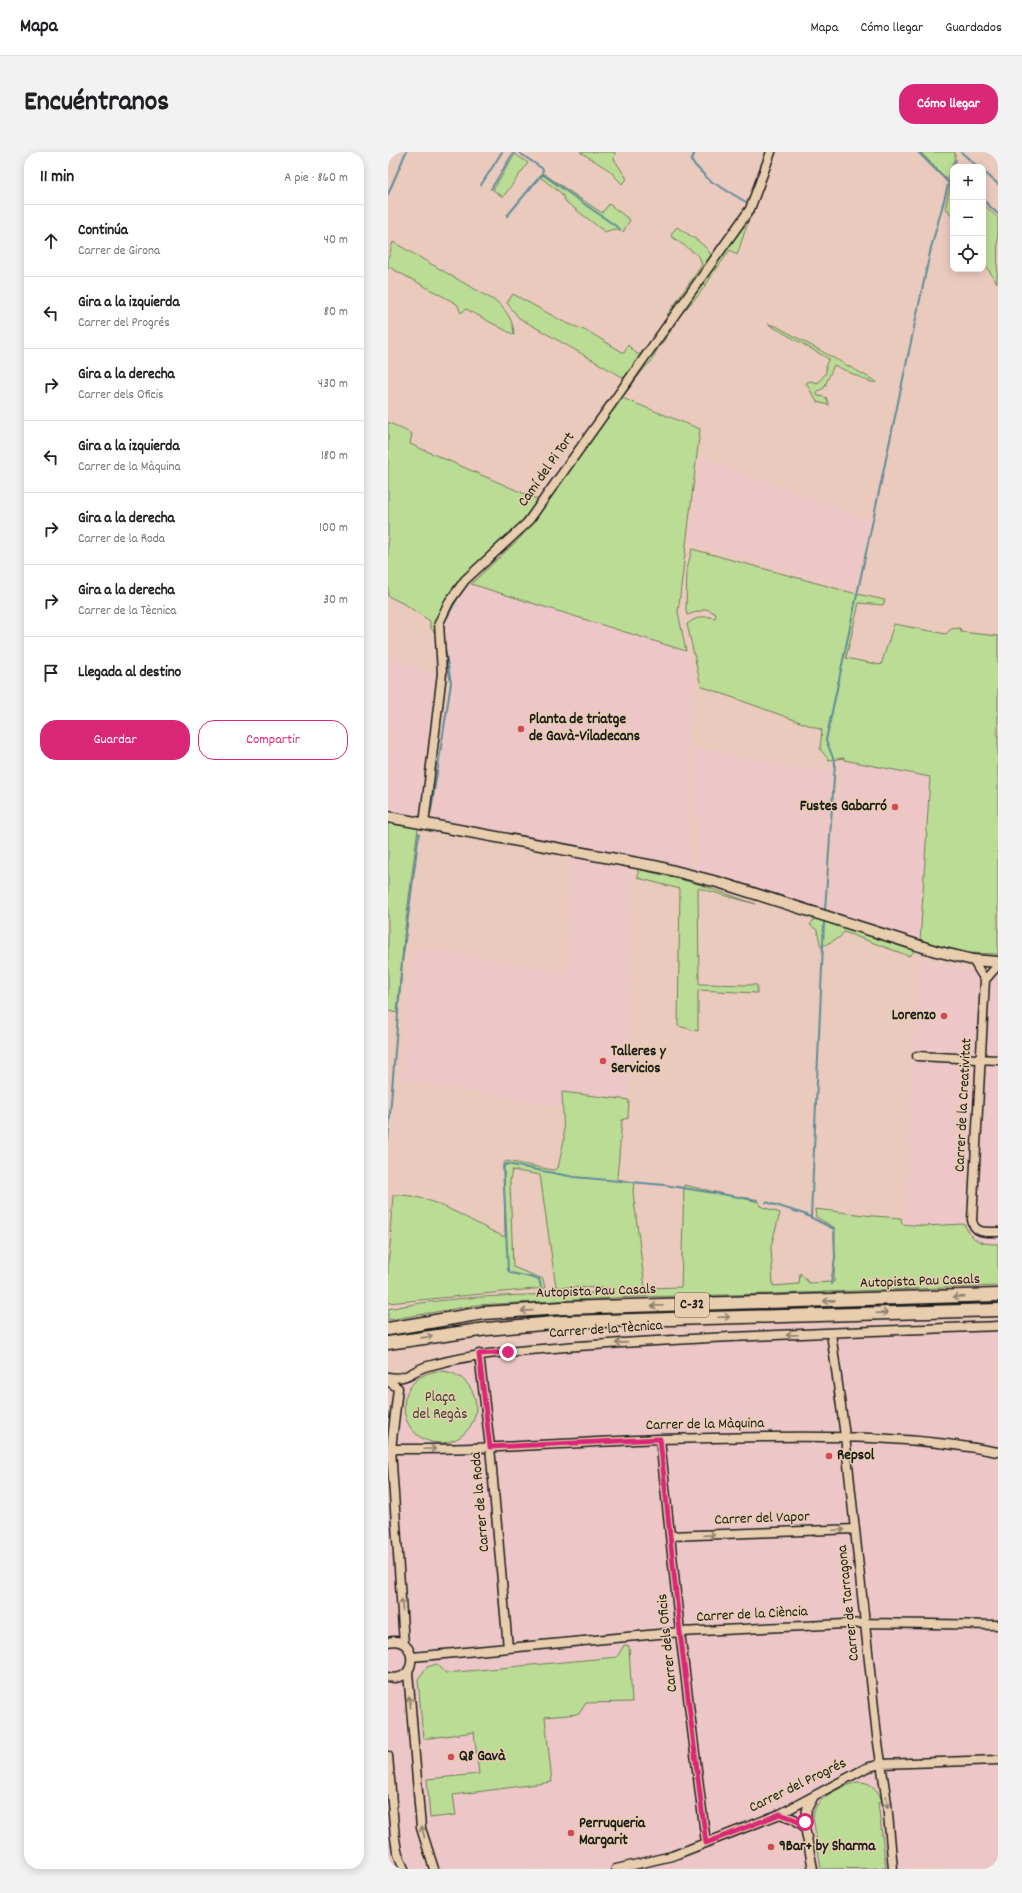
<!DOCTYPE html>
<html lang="es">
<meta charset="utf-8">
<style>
body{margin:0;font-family:Dekko,sans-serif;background:#f2f2f2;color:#202124}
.controls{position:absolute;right:12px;top:12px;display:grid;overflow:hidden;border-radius:8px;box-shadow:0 2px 10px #0003}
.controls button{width:36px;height:36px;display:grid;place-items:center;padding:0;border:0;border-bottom:1px solid #e0e0e0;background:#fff;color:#202124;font:20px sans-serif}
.stop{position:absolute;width:12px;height:12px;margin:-9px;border:3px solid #db2777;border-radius:50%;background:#fff}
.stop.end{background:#db2777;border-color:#fff;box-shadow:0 1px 4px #0008}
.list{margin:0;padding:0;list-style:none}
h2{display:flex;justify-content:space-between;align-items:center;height:52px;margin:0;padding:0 16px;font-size:17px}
h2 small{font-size:13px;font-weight:400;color:#757577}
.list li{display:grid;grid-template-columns:26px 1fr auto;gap:12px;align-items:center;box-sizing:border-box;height:72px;padding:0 16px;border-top:1px solid #e0e0e0}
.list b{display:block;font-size:15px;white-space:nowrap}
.list p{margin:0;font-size:13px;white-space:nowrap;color:#757577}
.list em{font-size:13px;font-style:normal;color:#757577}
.actions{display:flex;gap:8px;padding:12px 16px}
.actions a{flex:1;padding:9px 0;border:1px solid #db2777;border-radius:16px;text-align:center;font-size:14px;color:#db2777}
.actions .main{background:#db2777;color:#fff}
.icon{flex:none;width:22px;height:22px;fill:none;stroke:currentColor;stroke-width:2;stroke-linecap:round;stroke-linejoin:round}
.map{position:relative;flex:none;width:610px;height:1717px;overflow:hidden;border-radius:16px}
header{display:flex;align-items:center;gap:24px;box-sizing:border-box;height:56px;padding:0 20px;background:#fff;border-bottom:1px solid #e0e0e0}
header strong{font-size:19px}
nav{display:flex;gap:22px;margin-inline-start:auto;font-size:14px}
.intro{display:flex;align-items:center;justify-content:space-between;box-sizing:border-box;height:96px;padding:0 24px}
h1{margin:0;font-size:28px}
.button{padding:10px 18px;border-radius:16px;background:#db2777;color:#fff;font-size:14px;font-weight:700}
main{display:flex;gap:24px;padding:0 24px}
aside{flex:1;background:#fff;border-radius:16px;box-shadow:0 2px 10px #0003}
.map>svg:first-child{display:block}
</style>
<header>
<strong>Mapa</strong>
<nav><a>Mapa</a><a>Cómo llegar</a><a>Guardados</a></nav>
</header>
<div class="intro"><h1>Encuéntranos</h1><a class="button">Cómo llegar</a></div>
<main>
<aside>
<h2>11 min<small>A pie · 860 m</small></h2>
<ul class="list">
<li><svg class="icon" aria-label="ahead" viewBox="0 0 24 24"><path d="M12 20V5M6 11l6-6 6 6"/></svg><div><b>Continúa</b><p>Carrer de Girona</p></div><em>40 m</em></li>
<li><svg class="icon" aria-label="left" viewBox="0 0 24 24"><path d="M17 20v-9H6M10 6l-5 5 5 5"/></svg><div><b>Gira a la izquierda</b><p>Carrer del Progrés</p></div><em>80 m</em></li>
<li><svg class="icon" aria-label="right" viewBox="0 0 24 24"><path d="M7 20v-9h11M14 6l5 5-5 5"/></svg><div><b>Gira a la derecha</b><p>Carrer dels Oficis</p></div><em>430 m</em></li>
<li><svg class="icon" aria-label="left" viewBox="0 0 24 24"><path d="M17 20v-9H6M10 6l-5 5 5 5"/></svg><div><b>Gira a la izquierda</b><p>Carrer de la Màquina</p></div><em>180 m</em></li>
<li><svg class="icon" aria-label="right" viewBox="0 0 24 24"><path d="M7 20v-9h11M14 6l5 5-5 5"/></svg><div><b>Gira a la derecha</b><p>Carrer de la Roda</p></div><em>100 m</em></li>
<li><svg class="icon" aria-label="right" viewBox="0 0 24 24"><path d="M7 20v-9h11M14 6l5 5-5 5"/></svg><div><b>Gira a la derecha</b><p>Carrer de la Tècnica</p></div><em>30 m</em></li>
<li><svg class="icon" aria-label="arrive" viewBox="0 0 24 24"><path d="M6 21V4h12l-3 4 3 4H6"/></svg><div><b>Llegada al destino</b></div></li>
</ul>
<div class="actions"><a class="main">Guardar</a><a>Compartir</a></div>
</aside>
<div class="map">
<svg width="610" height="1717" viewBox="0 0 610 1717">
<rect width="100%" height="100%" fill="#ebcabe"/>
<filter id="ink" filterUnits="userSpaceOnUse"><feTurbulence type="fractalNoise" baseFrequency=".025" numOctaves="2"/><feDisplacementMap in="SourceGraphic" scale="8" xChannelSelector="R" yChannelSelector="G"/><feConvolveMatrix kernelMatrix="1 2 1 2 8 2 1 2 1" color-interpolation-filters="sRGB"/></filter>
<g filter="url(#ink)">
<path fill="#edc7c8" d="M 313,305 L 482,369 L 466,439 L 300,389 Z
M 83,432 L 298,499 L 306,528 L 306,545 L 302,577 L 301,718 L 45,668 L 63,523 L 58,491 L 58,472 L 77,438 Z
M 0,508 L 50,522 L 51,526 L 32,667 L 0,660 Z
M 307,595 L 377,611 L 444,621 L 435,758 L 310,720 Z
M 456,608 L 542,625 L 532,790 L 441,761 L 452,609 Z
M 182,704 L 243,715 L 241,948 L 175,940 L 174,955 L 13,928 L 27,793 L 179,822 Z
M 530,806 L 585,821 L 610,823 L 610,1095 L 595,1092 L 572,1073 L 516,1073 Z
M 404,1173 L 610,1179 L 610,1717 L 0,1717 L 0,1344 L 6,1344 L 3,1297 L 11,1243 L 1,1229 L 14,1226 L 29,1213 L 121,1194 Z"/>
<path fill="#bbdc95" stroke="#6c7c58" d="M 192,0 L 227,0 L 226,7 L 239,27 L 234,32 L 221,18 Z
M 532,0 L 567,0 L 567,5 L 559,27 Z
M 127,2 L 140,11 L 115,45 L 105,38 Z
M 565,20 L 565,65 L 559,57 L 557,57 Z
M 156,22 L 214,61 L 221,52 L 242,68 L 235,80 L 226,77 L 217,80 L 178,50 L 173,41 L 153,26 Z
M 595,52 L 610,66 L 609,131 L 595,109 Z
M 363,61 L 349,103 L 342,98 L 309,145 L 291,164 Z
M 289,75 C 300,83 320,92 324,106 L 281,166 L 279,163 L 314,113 L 311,104 L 284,85 L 283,82 Z
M 5,90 L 109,150 C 119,159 126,170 126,183 L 78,157 L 73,161 L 69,152 L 1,115 L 0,117 L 0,107 Z
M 125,142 L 176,170 L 201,180 L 236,201 L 240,193 L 249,202 L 253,202 L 256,196 L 260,195 L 236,226 L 131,166 L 119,151 Z
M 380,172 L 388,174 L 489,230 L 482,230 L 446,213 L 436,236 L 428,240 L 430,244 L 438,245 L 441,253 L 429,250 L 418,231 L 422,229 L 430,231 L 438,221 L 438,212 L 441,207 Z
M 284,174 L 283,179 L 269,198 L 263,210 L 258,214 L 237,242 L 235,239 L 281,175 Z
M 234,246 L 312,277 L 290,460 L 298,499 L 83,432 L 133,385 Z
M 0,270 L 24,282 L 22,292 L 151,348 L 134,369 L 116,387 L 81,418 L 63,442 L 53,459 L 47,481 L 42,475 L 42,469 L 18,453 L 0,444 Z
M 304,397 L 465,441 L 497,448 L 495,453 L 471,451 L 458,506 L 493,513 L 506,472 L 558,482 L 563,477 L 572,476 L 573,480 L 610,484 L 610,802 L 580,801 L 532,790 L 542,625 L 456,608 L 456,606 L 441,608 L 432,597 L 434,578 L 313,534 L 299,472 C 309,465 316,463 327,466 L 328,462 L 319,457 L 299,463 L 298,458 L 299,417 Z
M 0,671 L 30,676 L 16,784 L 9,861 L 0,859 Z
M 250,717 L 307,731 L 368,752 L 310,736 L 311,832 L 369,833 L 369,841 L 310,838 L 310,879 L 290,874 L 292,737 L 250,726 Z
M 427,766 L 527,799 L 521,804 L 456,780 L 452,785 L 433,795 L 429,778 L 422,773 Z
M 174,940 L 241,948 L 240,966 L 234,968 L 229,1027 L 246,1030 L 245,1040 L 257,1136 L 293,1135 L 296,1033 L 371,1050 L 372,1054 L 392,1061 L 383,1094 L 385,1134 L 411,1132 L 412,1121 L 421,1131 L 446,1130 L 447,1076 L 428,1065 L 427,1057 L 485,1064 L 513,1066 L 514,1072 L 536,1074 L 576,1072 C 585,1089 591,1092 610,1092 L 610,1134 L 383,1142 L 244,1145 L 89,1153 L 0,1168 L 0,1157 C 74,1141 151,1144 226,1140 L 225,1136 L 168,1135 L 152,1023 L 124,1018 L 122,1029 L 125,1115 L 155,1127 L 157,1136 L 0,1151 L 0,1114 L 3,1083 L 5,1081 L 2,1080 L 5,1043 C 45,1041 81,1070 117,1085 L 116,1011 L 118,1009 L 165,1018 L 170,1016 L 176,988 Z
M16 1255a36 36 0 1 1 72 0a36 36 0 1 1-72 0Z
M 236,1493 L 241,1494 L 244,1550 L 198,1551 L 191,1562 L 157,1565 L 164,1630 L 65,1643 L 68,1663 L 42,1666 L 39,1627 L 91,1622 L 86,1580 L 35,1587 L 30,1527 L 39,1515 L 49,1512 L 58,1521 L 229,1505 Z
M 469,1630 C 482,1629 490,1637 494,1649 L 490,1650 L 498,1716 L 433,1717 L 425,1664 C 427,1645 453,1635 469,1630 Z"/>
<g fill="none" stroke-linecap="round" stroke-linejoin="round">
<path stroke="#5f8c99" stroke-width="2" d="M 130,0 L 155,17 L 154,22 L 232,77
M 307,0 L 303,9 L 321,28 L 358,50
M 530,0 L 560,30
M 573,0 L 590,15
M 565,15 L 568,8
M 595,19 L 610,32
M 93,33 L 114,0
M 103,37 L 126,0
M 0,42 L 18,0
M 595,48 L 610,62
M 119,64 L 154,22
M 106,407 L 132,383
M 74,439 L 83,427
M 56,485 L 56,471 L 70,445
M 41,663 L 43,659 L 63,531 L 56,491
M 437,758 L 447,611 L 438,588 L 543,96 L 565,15
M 0,988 L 14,811 L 31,681
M 378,1050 L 416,1062 L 446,1077 L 447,1106 L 443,1132
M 423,1065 L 436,770
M 153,1135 L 151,1127 L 123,1121 L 120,1118 L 115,1014 L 119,1012 L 186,1025 L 277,1033 L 369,1048"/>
<defs>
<path id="minor" d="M 36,672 L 54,521 L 51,471 L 61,450 L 77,428 L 139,371 L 362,57 L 383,0
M 585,808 L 597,828 L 584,1068 C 586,1082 599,1080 610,1080
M 597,828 L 610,813
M 529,904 L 610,908
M 443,1181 L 457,1284 L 489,1584 L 499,1651 L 505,1717
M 91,1202 L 102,1295 L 120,1496
M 0,1225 C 20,1229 24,1218 40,1214 C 66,1207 92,1202 119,1200 C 282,1185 446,1181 610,1174
M 0,1229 L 10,1236 L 3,1297 L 16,1492
M 272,1287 L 292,1480 L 318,1691
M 0,1297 C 90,1298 180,1291 270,1287 C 306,1286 342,1286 378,1285 C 456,1284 533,1285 610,1300
M 282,1384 L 467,1377
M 0,1490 C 31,1482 31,1533 0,1525
M 24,1505 L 292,1480 L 478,1471 L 610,1473
M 20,1520 L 33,1676 L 46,1717
M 0,1604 L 7,1686 L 9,1699 L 16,1717
M 392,1662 L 406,1667 L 417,1675 L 425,1717
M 417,1675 L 419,1657 L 426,1644
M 228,1717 L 284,1704 L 392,1662 L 478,1616 L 493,1612 L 610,1608"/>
<path id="major" d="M 0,665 L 271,715 L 333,731 L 548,799 L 585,808 L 610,810"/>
<path id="highway" d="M 0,1177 L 95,1161 L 175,1156 L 610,1143
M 0,1191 L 99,1177 L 177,1170 L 610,1158"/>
</defs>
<use href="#minor" stroke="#1c1c1c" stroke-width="11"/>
<use href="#major" stroke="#1c1c1c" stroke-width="13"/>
<use href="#highway" stroke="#1c1c1c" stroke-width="15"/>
<use href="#minor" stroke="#e8ceaf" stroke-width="8"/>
<use href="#major" stroke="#e8ceaf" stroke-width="10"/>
<use href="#highway" stroke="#e8ceaf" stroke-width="12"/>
</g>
<defs><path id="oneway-shaft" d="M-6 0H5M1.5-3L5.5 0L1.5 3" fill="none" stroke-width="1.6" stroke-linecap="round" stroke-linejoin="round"/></defs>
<g stroke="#8c7e6d">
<use href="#oneway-shaft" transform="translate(571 1145) rotate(178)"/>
<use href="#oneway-shaft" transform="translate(441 1149) rotate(178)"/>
<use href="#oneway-shaft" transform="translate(269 1154) rotate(178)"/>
<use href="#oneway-shaft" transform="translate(139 1159) rotate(176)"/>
<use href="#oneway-shaft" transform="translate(494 1161) rotate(-2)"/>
<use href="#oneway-shaft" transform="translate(336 1165) rotate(-2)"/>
<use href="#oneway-shaft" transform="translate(404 1183) rotate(178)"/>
<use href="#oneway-shaft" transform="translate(39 1185) rotate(-8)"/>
<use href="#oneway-shaft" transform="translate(233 1191) rotate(176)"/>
<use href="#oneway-shaft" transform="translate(42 1297)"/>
<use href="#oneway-shaft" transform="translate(451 1378) rotate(-2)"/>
<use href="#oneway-shaft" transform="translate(321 1383) rotate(-2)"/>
<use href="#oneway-shaft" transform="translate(14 1453) rotate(-94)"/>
<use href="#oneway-shaft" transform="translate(22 1550) rotate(-95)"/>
<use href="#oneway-shaft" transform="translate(499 1650) rotate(83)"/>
<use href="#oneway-shaft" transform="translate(35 1680) rotate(-105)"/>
</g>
</g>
<g fill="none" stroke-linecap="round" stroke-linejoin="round" filter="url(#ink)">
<path stroke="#db2777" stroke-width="5" d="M 120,1200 L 91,1202 L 102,1295 L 272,1287 L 292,1480 L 318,1691 L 392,1662 L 406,1667 L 417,1675 L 417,1670"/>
</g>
<g fill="#d1495b" stroke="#e8ceaf" stroke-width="1.5">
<circle cx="133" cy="577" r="4"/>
<circle cx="507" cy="655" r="4"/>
<circle cx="556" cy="864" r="4"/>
<circle cx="215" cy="909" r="4"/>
<circle cx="441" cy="1304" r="4"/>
<circle cx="63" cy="1605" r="4"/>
<circle cx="183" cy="1681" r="4"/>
<circle cx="383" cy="1695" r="4"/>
</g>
<g text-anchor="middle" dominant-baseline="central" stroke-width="3" stroke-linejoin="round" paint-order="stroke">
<rect fill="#e8ceaf" stroke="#595148" stroke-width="1" x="287" y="1141" width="34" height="24" rx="3"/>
<g font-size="14" font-weight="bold" fill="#1c1c1c">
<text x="304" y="1153">C-32</text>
</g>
<g font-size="15" fill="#1c1c1c" stroke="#e8ceaf">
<text transform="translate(159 318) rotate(-55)">Camí del Pi Tort</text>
<text transform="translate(576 953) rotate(-87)">Carrer de la Creativitat</text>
<text transform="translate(532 1130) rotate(-2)">Autopista Pau Casals</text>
<text transform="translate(208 1140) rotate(-2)">Autopista Pau Casals</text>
<text transform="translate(218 1178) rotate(-4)">Carrer de la Tècnica</text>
<text transform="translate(317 1273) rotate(-1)">Carrer de la Màquina</text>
<text transform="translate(93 1350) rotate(-95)">Carrer de la Roda</text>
<text transform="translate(374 1367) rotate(-2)">Carrer del Vapor</text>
<text transform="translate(461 1451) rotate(-96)">Carrer de Tarragona</text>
<text transform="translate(364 1463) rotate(-3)">Carrer de la Ciència</text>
<text transform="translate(280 1491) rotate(-96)">Carrer dels Oficis</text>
<text transform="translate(410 1634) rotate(-26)">Carrer del Progrés</text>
</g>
<g font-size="15" font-weight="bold" fill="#1c1c1c" stroke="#e8ceaf" text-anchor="start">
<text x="141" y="568">Planta de triatge<tspan x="141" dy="17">de Gavà-Viladecans</tspan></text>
<text x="499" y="655" text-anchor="end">Fustes Gabarró</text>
<text x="548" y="864" text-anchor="end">Lorenzo</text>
<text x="223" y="900">Talleres y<tspan x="223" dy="17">Servicios</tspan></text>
<text x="449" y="1304">Repsol</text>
<text x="71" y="1605">Q8 Gavà</text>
<text x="191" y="1672">Perruqueria<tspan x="191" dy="17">Margarit</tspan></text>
<text x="391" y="1695">9Bar+ by Sharma</text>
</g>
<g font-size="15" fill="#3c4234" stroke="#e8ceaf">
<text x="52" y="1246">Plaça<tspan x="52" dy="17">del Regàs</tspan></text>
</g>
</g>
</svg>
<div class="controls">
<button>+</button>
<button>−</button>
<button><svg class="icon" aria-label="locate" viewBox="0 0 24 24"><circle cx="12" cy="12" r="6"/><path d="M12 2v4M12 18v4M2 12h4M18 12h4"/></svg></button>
</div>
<div class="stop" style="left:417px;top:1670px"></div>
<div class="stop end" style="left:120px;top:1200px"></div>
</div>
</main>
